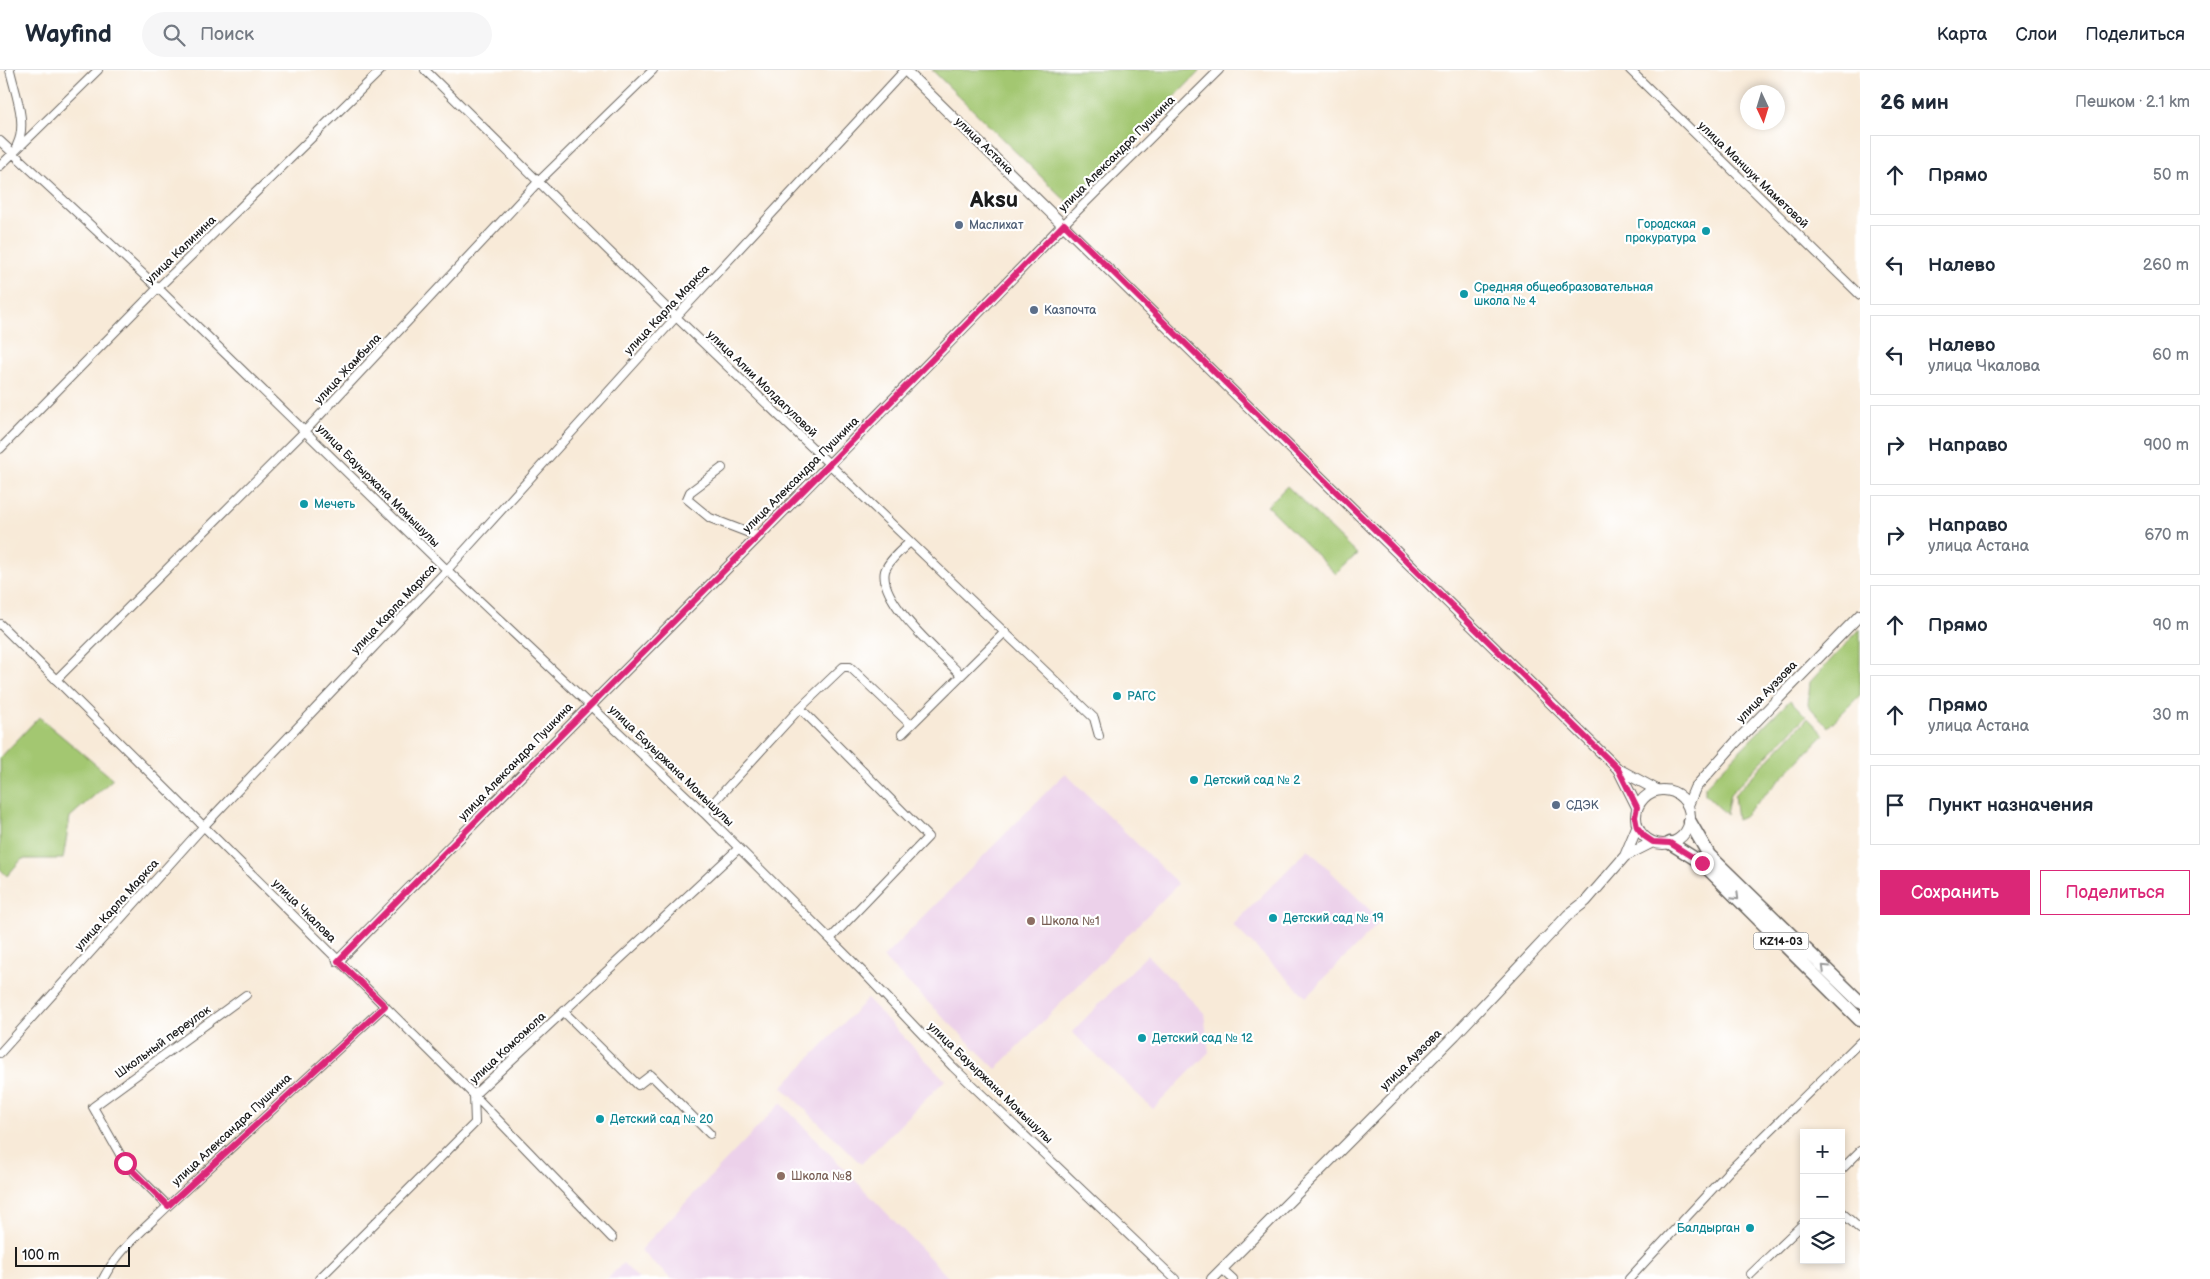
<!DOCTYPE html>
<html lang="ru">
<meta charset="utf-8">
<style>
body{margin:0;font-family:"Balsamiq Sans",sans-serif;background:#f6f6f7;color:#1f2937}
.controls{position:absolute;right:15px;bottom:15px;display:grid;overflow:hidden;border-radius:0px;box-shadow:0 2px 8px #0003}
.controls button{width:45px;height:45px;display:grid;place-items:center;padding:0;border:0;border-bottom:1px solid #e0e1e3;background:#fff;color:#1f2937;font:25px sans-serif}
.compass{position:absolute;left:1740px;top:15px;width:45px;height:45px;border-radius:50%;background:#fff;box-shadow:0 2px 8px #0003;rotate:176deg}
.scale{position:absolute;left:15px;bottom:12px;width:115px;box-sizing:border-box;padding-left:5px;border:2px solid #1c1c1c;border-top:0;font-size:14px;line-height:18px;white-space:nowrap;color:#1c1c1c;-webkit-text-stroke:4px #fff;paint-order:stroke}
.stop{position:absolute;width:15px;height:15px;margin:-11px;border:4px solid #db2777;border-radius:50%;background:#fff}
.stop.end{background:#db2777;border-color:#fff;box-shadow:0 1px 5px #0008}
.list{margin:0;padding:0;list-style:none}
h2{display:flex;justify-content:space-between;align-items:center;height:65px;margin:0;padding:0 20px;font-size:21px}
h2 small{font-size:16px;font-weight:400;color:#747a83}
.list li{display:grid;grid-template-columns:32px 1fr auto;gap:15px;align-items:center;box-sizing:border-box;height:80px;margin:0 10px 10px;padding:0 10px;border:1px solid #e0e1e3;border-radius:0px}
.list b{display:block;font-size:19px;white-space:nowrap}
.list p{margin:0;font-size:16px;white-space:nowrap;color:#747a83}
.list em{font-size:16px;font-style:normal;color:#747a83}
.actions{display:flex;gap:10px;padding:15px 20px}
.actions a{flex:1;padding:11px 0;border:1px solid #db2777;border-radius:0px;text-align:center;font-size:18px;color:#db2777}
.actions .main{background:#db2777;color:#fff}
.icon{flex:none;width:28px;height:28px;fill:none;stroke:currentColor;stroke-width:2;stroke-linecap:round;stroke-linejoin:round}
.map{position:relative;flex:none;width:1860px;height:1209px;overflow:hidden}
header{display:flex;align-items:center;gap:30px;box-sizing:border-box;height:70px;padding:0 25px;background:#fff;border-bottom:1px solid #e0e1e3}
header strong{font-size:24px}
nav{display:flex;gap:28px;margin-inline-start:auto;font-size:18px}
.search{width:350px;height:45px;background:#f6f6f7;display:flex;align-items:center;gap:12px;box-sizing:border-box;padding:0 18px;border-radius:28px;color:#747a83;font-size:19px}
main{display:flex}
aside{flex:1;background:#fff}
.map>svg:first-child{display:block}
</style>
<header>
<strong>Wayfind</strong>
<div class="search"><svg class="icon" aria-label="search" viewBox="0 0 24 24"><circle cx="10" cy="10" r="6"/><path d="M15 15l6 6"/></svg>Поиск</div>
<nav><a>Карта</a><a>Слои</a><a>Поделиться</a></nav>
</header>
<main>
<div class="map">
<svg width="1860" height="1209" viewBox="0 0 1860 1209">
<rect width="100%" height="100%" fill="#fff"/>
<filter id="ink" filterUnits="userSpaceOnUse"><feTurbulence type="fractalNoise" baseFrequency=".02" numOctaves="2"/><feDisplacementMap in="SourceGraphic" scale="10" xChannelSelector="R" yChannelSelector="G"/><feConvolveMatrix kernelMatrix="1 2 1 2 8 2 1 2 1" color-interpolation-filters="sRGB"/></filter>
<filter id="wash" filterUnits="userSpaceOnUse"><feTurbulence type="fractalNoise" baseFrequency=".0096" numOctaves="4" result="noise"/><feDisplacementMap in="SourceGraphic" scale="20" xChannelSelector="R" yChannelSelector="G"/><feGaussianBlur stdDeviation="1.12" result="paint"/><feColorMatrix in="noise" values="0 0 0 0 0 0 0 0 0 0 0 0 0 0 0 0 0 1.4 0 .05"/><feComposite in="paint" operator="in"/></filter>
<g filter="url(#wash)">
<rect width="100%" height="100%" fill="#f8ead8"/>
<path fill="#ecd1ea" d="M 1065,703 L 1178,814 L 996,999 L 883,888 Z
M 1308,779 L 1381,851 L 1306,927 L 1233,855 Z
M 1147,885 L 1204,943 L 1209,982 L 1153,1039 L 1072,962 Z
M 867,929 L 945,1010 L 861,1094 L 782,1017 Z
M 781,1033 L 950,1209 L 671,1209 L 640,1180 Z
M 623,1193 L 639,1209 L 607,1209 Z"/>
<path fill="#a3c771" stroke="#607246" d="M 932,0 L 1201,0 L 1069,134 Z
M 1287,416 L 1357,484 L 1336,504 L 1267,436 Z
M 1860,559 L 1860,625 L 1828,657 L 1808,635 L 1810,612 Z
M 1790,630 L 1806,646 L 1730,724 L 1726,744 L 1705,724 L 1705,716 Z
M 39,647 L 113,709 L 70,747 L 63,789 L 22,789 L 7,806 L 0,799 L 0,688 Z
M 1808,648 L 1824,665 L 1742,748 L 1737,750 L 1734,725 Z"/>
</g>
<g filter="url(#ink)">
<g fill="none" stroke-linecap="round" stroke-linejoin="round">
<defs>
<path id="minor" d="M 10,0 C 15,23 28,54 17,75
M 425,0 L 676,247 L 1094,648 L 1099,666
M 1630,0 L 1860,225
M 0,71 L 158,218 L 447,500 L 704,743 L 863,902 L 953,997 L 1175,1209
M 0,96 L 98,0
M 1064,154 L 1219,0
M 0,379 L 158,218 L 381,0
M 722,398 L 690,422 L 687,429 L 710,448 L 757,466
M 910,472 C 902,479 888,491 885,501 C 878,531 941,584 961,605
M 0,554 L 474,1025 L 612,1168
M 56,610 L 306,360 L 539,111 L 653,0
M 800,638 L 928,767 L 830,869
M 902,664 L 1005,562
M 704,743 L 800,638 L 843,597 L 850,597 L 911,655
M 564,942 L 638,1015 L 651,1005 L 710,1064
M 0,983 L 203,757 L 447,500 L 676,247 L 905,0
M 1841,1100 L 1860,1081
M 168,1136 L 125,1093 L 93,1037 L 246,925
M 1841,1142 L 1860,1159
M 1222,1199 L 1233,1209
M 1751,1204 L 1804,1153
M 103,1209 C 118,1180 145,1158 168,1136 L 385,936
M 319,1209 L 475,1053 L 474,1025 L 739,778
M 1629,1209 L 1730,1100 L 1860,972"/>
<path id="tertiary" d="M 905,0 L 1618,699 L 1657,720
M 1618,699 L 1637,737
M1636 747a27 27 0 1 1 54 0a27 27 0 1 1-54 0Z
M 1688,735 L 1695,718 L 1735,673 L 1860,545
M 1625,786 L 1653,772
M 338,891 C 579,645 825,403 1064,154
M 1212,1209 L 1455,965 L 1568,845 L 1586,831 L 1625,786 L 1637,757"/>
<path id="primary" d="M 1690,752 L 1709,785 L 1860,932
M 1670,773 L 1702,793 L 1860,950"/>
</defs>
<use href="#minor" stroke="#69645e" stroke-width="10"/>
<use href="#tertiary" stroke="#69645e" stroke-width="12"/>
<use href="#primary" stroke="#69645e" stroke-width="15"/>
<use href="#minor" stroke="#fff" stroke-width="8"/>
<use href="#tertiary" stroke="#fff" stroke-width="10"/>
<use href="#primary" stroke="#fff" stroke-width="12"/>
</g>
<defs><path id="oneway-chevron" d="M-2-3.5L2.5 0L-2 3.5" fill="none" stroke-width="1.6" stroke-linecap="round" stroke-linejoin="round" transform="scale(1.25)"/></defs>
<g stroke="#999">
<use href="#oneway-chevron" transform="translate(1736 827) rotate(45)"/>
<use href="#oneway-chevron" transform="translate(1825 898) rotate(-136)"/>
</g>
</g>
<g fill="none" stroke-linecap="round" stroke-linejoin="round" filter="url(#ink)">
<path stroke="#db2777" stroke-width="6" d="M 125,1093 L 168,1136 L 385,936 L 338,891 C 579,645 825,402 1064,154 L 1618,699 L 1637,737 L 1635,747 L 1637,757 L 1644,766 L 1653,772 L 1670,773 L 1702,793"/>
</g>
<g fill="#5c6f8a" stroke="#fff" stroke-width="2">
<circle cx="959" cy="155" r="5"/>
<circle cx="1034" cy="240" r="5"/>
<circle cx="1556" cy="735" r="5"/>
</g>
<g fill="#0f9aa8" stroke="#fff" stroke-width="2">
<circle cx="1706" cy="161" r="5"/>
<circle cx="1464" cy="224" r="5"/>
<circle cx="304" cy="434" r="5"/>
<circle cx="1117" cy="626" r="5"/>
<circle cx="1194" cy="710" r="5"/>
<circle cx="1273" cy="848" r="5"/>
<circle cx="1142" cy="968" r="5"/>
<circle cx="600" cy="1049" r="5"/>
<circle cx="1750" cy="1158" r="5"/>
</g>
<g fill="#8d6e63" stroke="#fff" stroke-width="2">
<circle cx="1031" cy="851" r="5"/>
<circle cx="781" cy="1106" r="5"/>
</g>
<g text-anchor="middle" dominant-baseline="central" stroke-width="4.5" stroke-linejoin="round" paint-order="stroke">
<rect fill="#fff" stroke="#606060" stroke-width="1" x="1753.5" y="862.5" width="55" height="17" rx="4"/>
<g font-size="11" font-weight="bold" fill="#1c1c1c">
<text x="1781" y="871">KZ14-03</text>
</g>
<g font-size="12" fill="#1c1c1c" stroke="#fff">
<text transform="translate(984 76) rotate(44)">улица Астана</text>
<text transform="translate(1117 84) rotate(-45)">улица Александра Пушкина</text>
<text transform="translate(1753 105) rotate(44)">улица Маншук Маметовой</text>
<text transform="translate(181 180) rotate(-44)">улица Калинина</text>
<text transform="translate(667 240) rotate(-47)">улица Карла Маркса</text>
<text transform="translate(348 299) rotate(-47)">улица Жамбыла</text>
<text transform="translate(762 314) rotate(44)">улица Алии Молдагуловой</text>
<text transform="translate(801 405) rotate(-45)">улица Александра Пушкина</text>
<text transform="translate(378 416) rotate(45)">улица Бауыржана Момышулы</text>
<text transform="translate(394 539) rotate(-47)">улица Карла Маркса</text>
<text transform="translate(1767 622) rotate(-46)">улица Ауэзова</text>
<text transform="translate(516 692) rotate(-46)">улица Александра Пушкина</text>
<text transform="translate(671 696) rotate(44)">улица Бауыржана Момышулы</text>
<text transform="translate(117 835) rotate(-48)">улица Карла Маркса</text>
<text transform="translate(304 841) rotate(45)">улица Чкалова</text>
<text transform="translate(163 972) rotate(-36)">Школьный переулок</text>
<text transform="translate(508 978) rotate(-43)">улица Комсомола</text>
<text transform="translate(1411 990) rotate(-45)">улица Ауэзова</text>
<text transform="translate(990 1013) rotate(44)">улица Бауыржана Момышулы</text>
<text transform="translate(232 1060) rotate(-43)">улица Александра Пушкина</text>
</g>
<g font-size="12" fill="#0d838f" stroke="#fff" text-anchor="start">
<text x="1696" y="154" text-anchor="end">Городская<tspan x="1696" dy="14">прокуратура</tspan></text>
<text x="1474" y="217">Средняя общеобразовательная<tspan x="1474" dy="14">школа № 4</tspan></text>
<text x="314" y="434">Мечеть</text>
<text x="1127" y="626">РАГС</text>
<text x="1204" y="710">Детский сад № 2</text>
<text x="1283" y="848">Детский сад № 19</text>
<text x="1152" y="968">Детский сад № 12</text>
<text x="610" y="1049">Детский сад № 20</text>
<text x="1740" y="1158" text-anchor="end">Балдырган</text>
</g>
<g font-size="12" fill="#4e5e75" stroke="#fff" text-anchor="start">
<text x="969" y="155">Маслихат</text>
<text x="1044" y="240">Казпочта</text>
<text x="1566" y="735">СДЭК</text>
</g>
<g font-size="12" fill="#785e54" stroke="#fff" text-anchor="start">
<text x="1041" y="851">Школа №1</text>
<text x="791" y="1106">Школа №8</text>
</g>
<g font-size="22" font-weight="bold" fill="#1c1c1c" stroke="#fff">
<text x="994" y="130">Aksu</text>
</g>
</g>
</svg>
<div class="controls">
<button>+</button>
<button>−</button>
<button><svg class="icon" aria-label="layers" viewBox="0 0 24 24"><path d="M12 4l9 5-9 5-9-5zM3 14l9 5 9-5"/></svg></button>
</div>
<svg class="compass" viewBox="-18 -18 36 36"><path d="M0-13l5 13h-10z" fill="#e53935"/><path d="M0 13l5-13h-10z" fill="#747a83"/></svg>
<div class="scale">100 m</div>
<div class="stop" style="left:125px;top:1093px"></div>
<div class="stop end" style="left:1702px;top:793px"></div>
</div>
<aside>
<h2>26 мин<small>Пешком · 2.1 km</small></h2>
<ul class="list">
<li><svg class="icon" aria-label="ahead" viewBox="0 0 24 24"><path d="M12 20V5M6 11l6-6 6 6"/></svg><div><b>Прямо</b></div><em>50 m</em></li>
<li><svg class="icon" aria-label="left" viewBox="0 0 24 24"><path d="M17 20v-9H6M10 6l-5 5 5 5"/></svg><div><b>Налево</b></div><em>260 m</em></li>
<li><svg class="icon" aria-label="left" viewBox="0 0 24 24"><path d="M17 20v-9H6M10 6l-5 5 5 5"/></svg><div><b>Налево</b><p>улица Чкалова</p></div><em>60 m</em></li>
<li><svg class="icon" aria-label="right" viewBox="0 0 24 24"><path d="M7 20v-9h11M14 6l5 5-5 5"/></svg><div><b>Направо</b></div><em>900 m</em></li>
<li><svg class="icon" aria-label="right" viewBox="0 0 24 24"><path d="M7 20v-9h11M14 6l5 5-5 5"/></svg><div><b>Направо</b><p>улица Астана</p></div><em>670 m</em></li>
<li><svg class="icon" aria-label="ahead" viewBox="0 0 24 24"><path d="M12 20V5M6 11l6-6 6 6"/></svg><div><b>Прямо</b></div><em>90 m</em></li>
<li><svg class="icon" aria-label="ahead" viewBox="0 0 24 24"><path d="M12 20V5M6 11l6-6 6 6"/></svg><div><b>Прямо</b><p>улица Астана</p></div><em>30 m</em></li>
<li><svg class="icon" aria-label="arrive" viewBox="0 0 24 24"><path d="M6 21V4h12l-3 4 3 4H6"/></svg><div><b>Пункт назначения</b></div></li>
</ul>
<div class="actions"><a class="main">Сохранить</a><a>Поделиться</a></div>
</aside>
</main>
